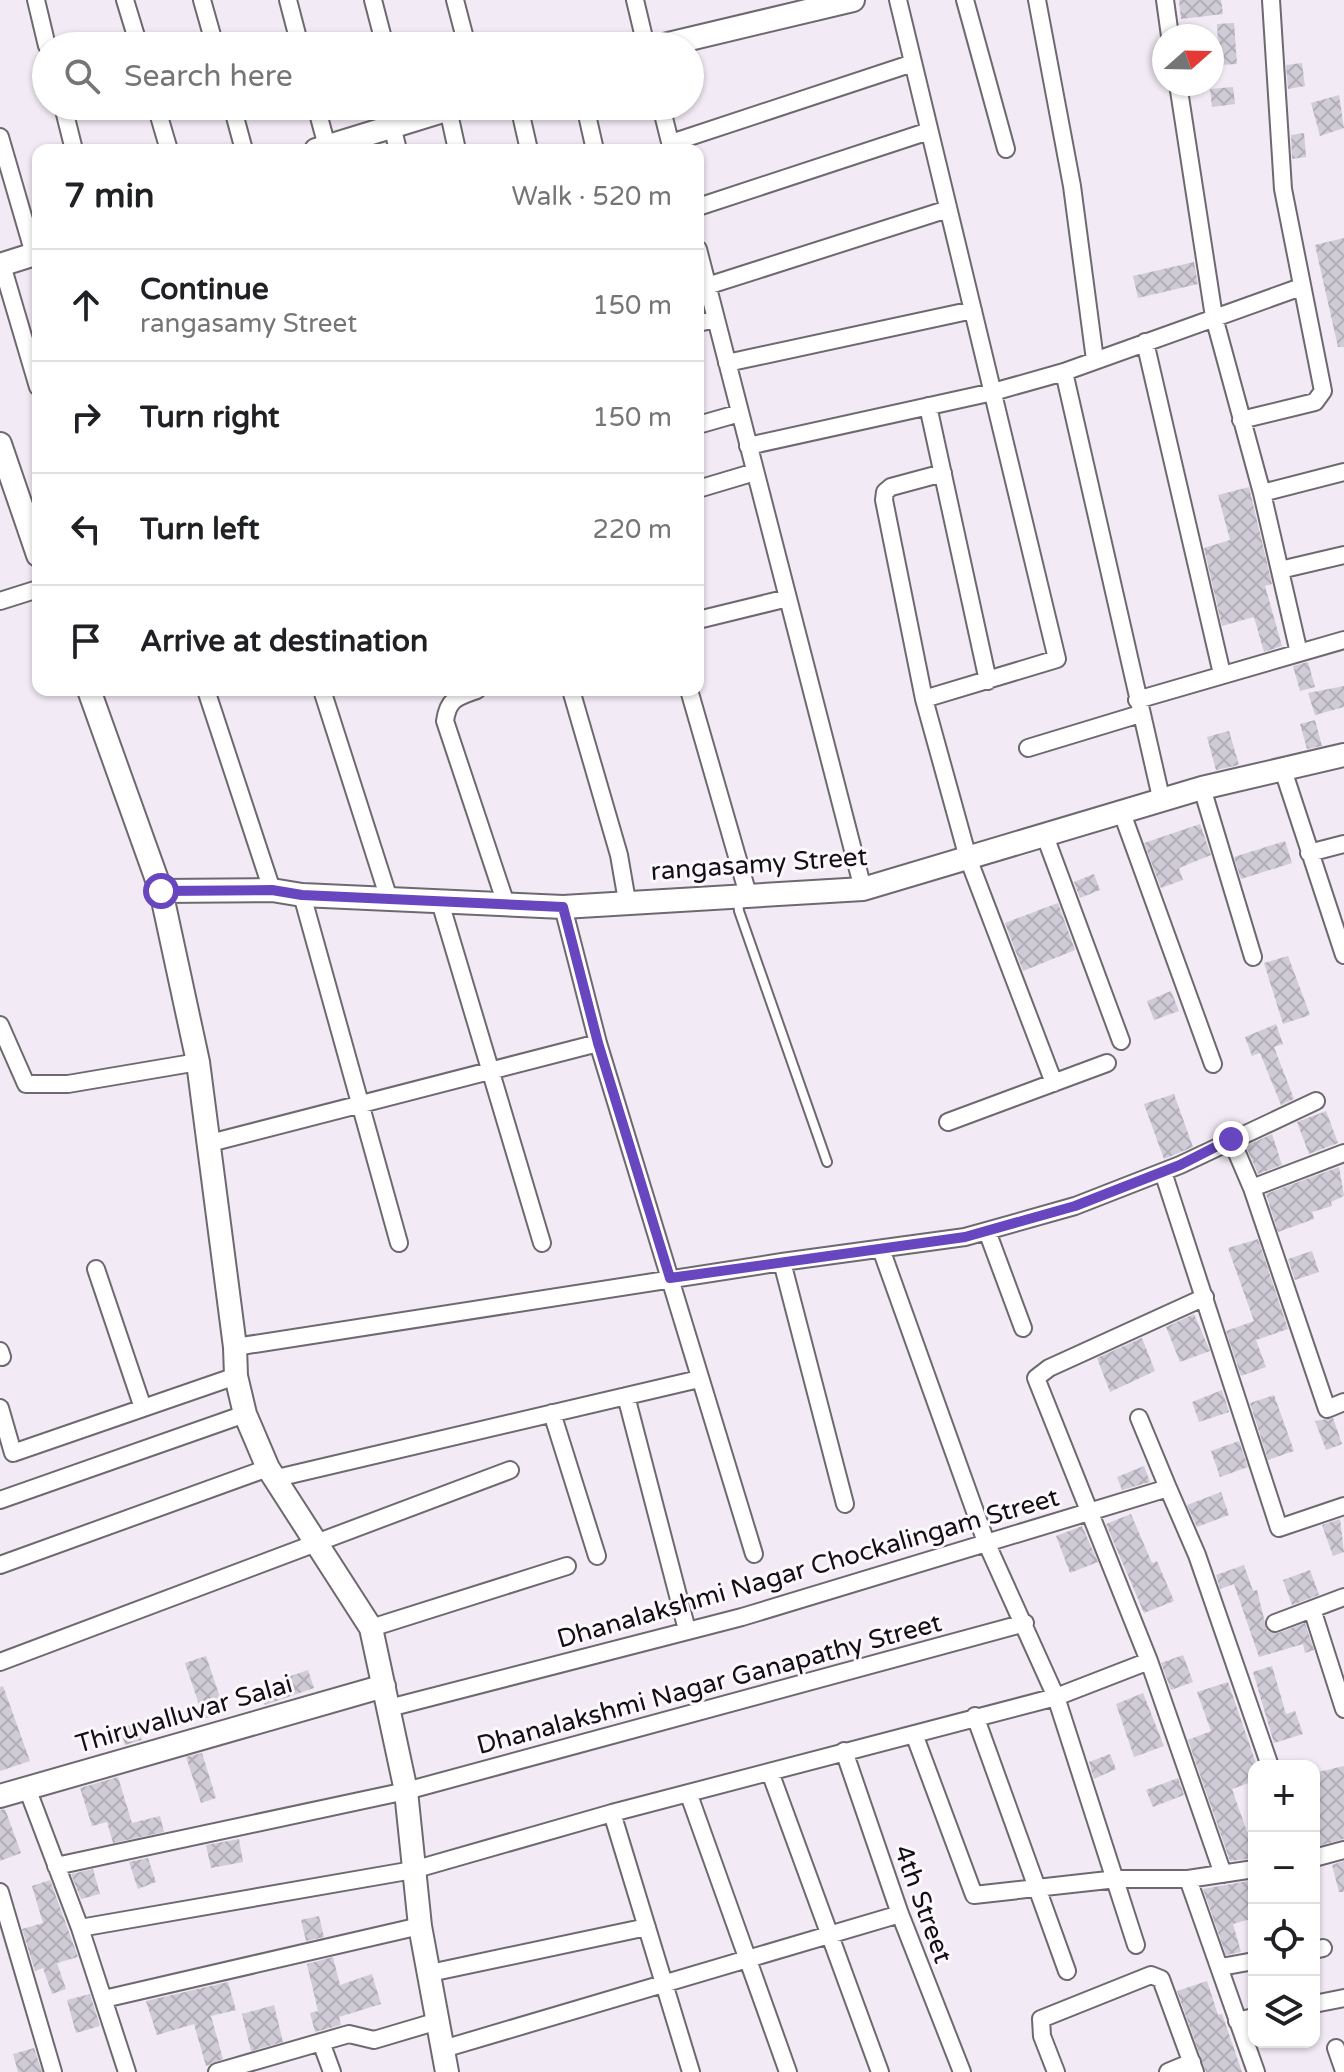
<!DOCTYPE html>
<meta charset="utf-8">
<style>
body{margin:0;font-family:"Varela Round",sans-serif;background:#f2f2f2;color:#202124}
.controls{position:absolute;right:24px;bottom:24px;display:grid;overflow:hidden;border-radius:16px;box-shadow:0 2px 6px #0004}
.controls button{width:72px;height:72px;display:grid;place-items:center;padding:0;border:0;border-bottom:2px solid #e0e0e0;background:#fff;color:#202124;font:40px sans-serif}
.compass{position:absolute;left:1152px;top:24px;width:72px;height:72px;border-radius:50%;background:#fff;box-shadow:0 2px 6px #0004;rotate:70deg}
.stop{position:absolute;width:24px;height:24px;margin:-18px;border:6px solid #6746bf;border-radius:50%;background:#fff}
.stop.end{background:#6746bf;border-color:#fff;box-shadow:0 2px 8px #0008}
.list{margin:0;padding:0;list-style:none}
h2{display:flex;justify-content:space-between;align-items:center;height:104px;margin:0;padding:0 32px;font-size:34px}
h2 small{font-size:26px;font-weight:400;color:#757577}
.list li{display:grid;grid-template-columns:52px 1fr auto;gap:24px;align-items:center;box-sizing:border-box;height:112px;padding:0 32px;border-top:2px solid #e0e0e0}
.list b{display:block;font-size:30px;white-space:nowrap}
.list p{margin:0;font-size:26px;white-space:nowrap;color:#757577}
.list em{font-size:26px;font-style:normal;color:#757577}
.icon{flex:none;width:44px;height:44px;fill:none;stroke:currentColor;stroke-width:2;stroke-linecap:round;stroke-linejoin:round}
.map{position:relative;flex:none;width:1344px;height:2072px;overflow:hidden}
.search{position:absolute;background:#fff;box-shadow:0 2px 6px #0004;left:32px;top:32px;width:672px;height:88px;display:flex;align-items:center;gap:20px;box-sizing:border-box;padding:0 28px;border-radius:44px;color:#757577;font-size:30px}
.panel{position:absolute;background:#fff;box-shadow:0 2px 6px #0004;left:32px;top:144px;width:672px;height:552px;border-radius:16px}
.map>svg:first-child{display:block}
</style>
<div class="map">
<svg width="1344" height="2072" viewBox="0 0 1344 2072">
<defs>
<pattern id="building-cross-hatch" width="8" height="8" patternUnits="userSpaceOnUse" patternTransform="scale(2)"><rect width="8" height="8" fill="#d0ccd7"/><path d="M0 0l8 8M0 8l8-8" fill="none" stroke="#b2aeb8"/></pattern>
</defs>
<rect width="100%" height="100%" fill="#f2eaf4"/>
<path fill="url(#building-cross-hatch)" d="M 1179,0 L 1221,0 L 1223,14 L 1181,19 Z
M 1234,23 L 1237,64 L 1219,65 L 1217,24 Z
M 1302,63 L 1305,86 L 1288,89 L 1286,65 Z
M 1233,87 L 1235,104 L 1212,107 L 1210,89 Z
M 1339,95 L 1344,128 L 1320,136 L 1311,103 Z
M 1304,133 L 1306,157 L 1292,159 L 1291,135 Z
M 1344,238 L 1344,347 L 1338,347 L 1315,245 Z
M 1194,262 L 1198,284 L 1138,298 L 1133,276 Z
M 1249,487 L 1272,584 L 1265,586 L 1282,646 L 1264,652 L 1254,617 L 1222,626 L 1204,548 L 1230,540 L 1218,495 Z
M 1308,662 L 1315,687 L 1300,691 L 1293,666 Z
M 1344,686 L 1344,707 L 1315,715 L 1308,693 Z
M 1315,720 L 1322,746 L 1307,749 L 1300,724 Z
M 1229,731 L 1239,765 L 1216,770 L 1207,737 Z
M 1200,824 L 1211,855 L 1179,868 L 1183,880 L 1161,888 L 1144,843 Z
M 1285,841 L 1292,863 L 1241,879 L 1234,857 Z
M 1094,874 L 1100,890 L 1080,898 L 1074,882 Z
M 1058,903 L 1075,950 L 1023,971 L 1005,923 Z
M 1288,956 L 1310,1015 L 1283,1024 L 1264,963 Z
M 1171,991 L 1179,1011 L 1154,1020 L 1147,1001 Z
M 1276,1024 L 1283,1044 L 1274,1047 L 1294,1099 L 1281,1105 L 1260,1053 L 1252,1056 L 1245,1037 Z
M 1174,1094 L 1193,1147 L 1164,1159 L 1144,1104 Z
M 1326,1111 L 1338,1143 L 1309,1154 L 1297,1122 Z
M 1272,1134 L 1282,1165 L 1258,1174 L 1246,1146 Z
M 1339,1167 L 1344,1196 L 1331,1202 L 1332,1206 L 1312,1212 L 1314,1219 L 1278,1232 L 1266,1194 Z
M 1258,1239 L 1288,1329 L 1256,1340 L 1266,1367 L 1241,1376 L 1226,1331 L 1254,1321 L 1228,1248 Z
M 1312,1251 L 1319,1272 L 1295,1280 L 1288,1259 Z
M 1194,1314 L 1210,1351 L 1180,1362 L 1166,1327 Z
M 1142,1338 L 1155,1371 L 1110,1392 L 1097,1358 Z
M 1222,1390 L 1229,1412 L 1199,1422 L 1192,1402 Z
M 1274,1395 L 1294,1451 L 1268,1460 L 1250,1403 Z
M 1333,1418 L 1342,1444 L 1326,1450 L 1315,1421 Z
M 1239,1441 L 1248,1467 L 1220,1477 L 1211,1451 Z
M 1144,1466 L 1150,1482 L 1122,1490 L 1117,1477 Z
M 1221,1492 L 1229,1515 L 1197,1527 L 1187,1505 Z
M 1131,1514 L 1152,1563 L 1157,1561 L 1174,1601 L 1144,1613 L 1106,1524 Z
M 1340,1519 L 1344,1552 L 1333,1556 L 1322,1525 Z
M 1082,1526 L 1098,1562 L 1070,1573 L 1056,1536 Z
M 1244,1565 L 1253,1591 L 1257,1590 L 1267,1631 L 1278,1633 L 1305,1623 L 1314,1650 L 1305,1653 L 1303,1644 L 1259,1657 L 1234,1584 L 1220,1589 L 1216,1575 Z
M 1310,1570 L 1319,1595 L 1292,1605 L 1283,1580 Z
M 1183,1655 L 1193,1682 L 1171,1690 L 1161,1663 Z
M 206,1656 L 225,1712 L 204,1719 L 185,1663 Z
M 1272,1666 L 1286,1714 L 1295,1711 L 1303,1734 L 1274,1743 L 1253,1672 Z
M 308,1670 L 314,1688 L 265,1705 L 259,1687 Z
M 1228,1682 L 1257,1766 L 1254,1766 L 1254,1781 L 1232,1789 L 1247,1832 L 1254,1830 L 1254,1858 L 1230,1861 L 1188,1740 L 1211,1731 L 1197,1692 Z
M 3,1686 L 30,1761 L 0,1771 L 0,1687 Z
M 1143,1693 L 1164,1746 L 1134,1757 L 1116,1704 Z
M 136,1723 L 142,1740 L 125,1745 L 120,1728 Z
M 202,1753 L 216,1798 L 201,1803 L 186,1757 Z
M 1110,1754 L 1116,1769 L 1094,1779 L 1089,1762 Z
M 1344,1766 L 1344,1839 L 1314,1847 L 1314,1804 L 1319,1803 L 1314,1773 Z
M 118,1777 L 132,1823 L 160,1816 L 164,1832 L 113,1843 L 107,1822 L 92,1826 L 80,1788 Z
M 1178,1778 L 1184,1795 L 1153,1807 L 1146,1790 Z
M 5,1809 L 21,1853 L 0,1861 L 0,1810 Z
M 239,1839 L 243,1862 L 211,1868 L 206,1845 Z
M 148,1858 L 156,1882 L 138,1889 L 129,1862 Z
M 1344,1861 L 1344,1892 L 1339,1892 L 1332,1865 Z
M 93,1869 L 100,1894 L 81,1899 L 71,1874 Z
M 50,1880 L 78,1957 L 57,1963 L 66,1989 L 52,1994 L 43,1968 L 35,1971 L 22,1929 L 43,1923 L 32,1886 Z
M 1254,1880 L 1254,1918 L 1233,1924 L 1241,1952 L 1226,1955 L 1203,1889 Z
M 319,1916 L 324,1937 L 306,1941 L 301,1920 Z
M 333,1957 L 340,1985 L 372,1974 L 381,2004 L 339,2017 L 341,2025 L 315,2032 L 310,2013 L 318,2011 L 307,1964 Z
M 1207,1981 L 1218,2015 L 1222,2014 L 1242,2072 L 1206,2072 L 1177,1991 Z
M 228,1982 L 236,2010 L 211,2016 L 223,2059 L 206,2066 L 194,2024 L 157,2035 L 146,2001 Z
M 90,1994 L 100,2026 L 76,2033 L 67,2000 Z
M 274,2005 L 283,2042 L 251,2051 L 242,2014 Z
M 34,2048 L 42,2072 L 18,2072 L 13,2054 Z"/>
<g fill="none" stroke-linecap="round" stroke-linejoin="round">
<defs>
<path id="lane" d="M 738,899 L 739,911 L 827,1162"/>
<path id="street" d="M 36,0 L 47,46
M 125,0 L 139,46
M 202,0 L 215,46
M 288,0 L 300,46
M 373,0 L 385,46
M 455,0 L 467,46
M 635,0 L 646,46
M 898,0 L 1057,659 L 924,699
M 965,0 L 1006,149
M 1037,0 L 1072,186 L 1095,360
M 1165,0 L 1170,36
M 1178,84 L 1214,317 L 1262,493 L 1299,653
M 63,106 L 74,150
M 156,106 L 169,150
M 232,106 L 244,150
M 316,106 L 328,150
M 519,106 L 529,150
M 585,106 L 595,150
M 661,106 L 672,150
M 448,109 L 457,150
M 392,126 L 398,150
M 0,137 L 34,254
M 671,143 L 913,63
M 698,207 L 929,131
M 698,249 L 863,889
M 2,265 L 38,387
M 707,286 L 948,209
M 698,323 L 716,319
M 1145,342 L 1222,674
M 727,363 L 973,310
M 1064,372 L 1162,802
M 928,406 L 988,681
M 1241,420 L 1315,402 L 1323,391 L 1283,189 L 1271,0
M 698,425 L 740,413
M 748,446 L 993,392 L 1064,372 L 1301,287
M 943,473 L 891,487 L 885,492 L 884,500 L 924,699 L 968,858 L 1054,1083
M 698,489 L 755,472
M 1262,493 L 1344,472
M 1280,570 L 1344,555
M 0,601 L 38,589
M 698,620 L 788,598
M 206,690 L 272,890
M 322,690 L 389,899
M 477,690 C 457,697 448,699 445,721 L 506,904
M 571,690 L 619,855 L 627,901
M 689,690 L 749,898
M 1137,700 L 1344,640
M 1028,748 L 1140,714
M 1283,770 L 1344,955
M 1202,788 L 1253,957
M 1122,813 L 1213,1064
M 1045,836 L 1121,1041
M 1309,853 L 1344,844
M 302,895 L 399,1243
M 440,902 L 542,1243
M 563,907 L 598,1043 L 754,1554
M 0,1025 L 26,1084 L 68,1084 L 198,1062
M 948,1122 L 1107,1063
M 1231,1139 L 1252,1188 L 1327,1409 L 1344,1402
M 210,1143 L 598,1043
M 1163,1172 L 1279,1528 L 1344,1506
M 1252,1188 L 1344,1153
M 987,1231 L 1023,1328
M 881,1249 L 986,1542 L 1056,1697 L 1136,1945
M 782,1262 L 845,1504
M 96,1269 L 143,1408
M 1205,1297 L 1049,1368 L 1036,1378 L 1149,1661 L 1223,1874
M 235,1347 L 782,1262 L 965,1237 L 1075,1206 L 1180,1165 L 1316,1101
M 0,1351 L 2,1357
M 626,1396 L 687,1630
M 0,1408 L 13,1453 L 236,1376
M 552,1413 L 597,1556
M 1139,1418 L 1168,1488
M 277,1478 L 699,1379
M 0,1500 L 245,1414
M 0,1565 L 268,1468
M 1312,1609 L 1344,1709
M 1275,1623 L 1344,1597
M 371,1628 L 567,1566
M 0,1662 L 510,1470
M 389,1708 L 742,1617 L 1168,1488 L 1197,1555 L 1270,1766
M 975,1716 L 1067,1971
M 914,1734 L 974,1895 L 1117,1879 L 1188,1879 L 1254,1869
M 844,1751 L 900,1914 L 962,2072
M 770,1772 L 880,2072
M 27,1788 L 80,1928 L 127,2072
M 689,1795 L 788,2072
M 612,1813 L 691,2072
M 1314,1858 L 1344,1850
M 56,1866 L 406,1791 L 1025,1623
M 1188,1879 L 1256,2072
M 0,1892 L 53,2072
M 80,1928 L 413,1870 L 612,1813 L 1056,1697 L 1149,1661
M 1314,1950 L 1323,1948
M 1221,1967 L 1254,1961
M 430,1973 L 647,1927
M 104,1999 L 420,1926
M 1314,2004 L 1344,1998
M 1237,2021 L 1254,2017
M 321,2042 L 332,2072
M 1336,2048 L 1344,2071
M 443,2049 L 900,1914
M 217,2072 L 349,2034 L 374,2040 L 438,2021
M 1056,2072 L 1042,2036 L 1041,2019 L 1151,1975 L 1161,1979 L 1195,2072
M 1168,2072 L 1192,2062"/>
<path id="secondary" d="M 660,46 L 853,0
M 316,150 L 459,106
M 0,265 L 38,253
M 0,444 L 38,555
M 89,690 L 161,891 L 198,1062 L 235,1347 L 236,1376 L 245,1414 L 268,1468 L 371,1628 L 406,1791 L 420,1926 L 447,2072
M 161,891 L 272,890 L 302,895 L 563,907 L 863,889 L 1202,788 L 1344,755
M 0,1796 L 384,1686"/>
</defs>
<use href="#lane" stroke="#6f6870" stroke-width="12"/>
<use href="#street" stroke="#6f6870" stroke-width="20"/>
<use href="#secondary" stroke="#6f6870" stroke-width="26"/>
<use href="#lane" stroke="#fff" stroke-width="8"/>
<use href="#street" stroke="#fff" stroke-width="16"/>
<use href="#secondary" stroke="#fff" stroke-width="22"/>
</g>
<g fill="none" stroke-linecap="round" stroke-linejoin="round">
<path stroke="#6746bf" stroke-width="10" d="M 161,891 L 272,890 L 302,895 L 563,907 L 598,1043 L 670,1278 L 965,1237 L 1075,1206 L 1180,1165 L 1231,1139"/>
</g>
<g text-anchor="middle" dominant-baseline="central" stroke-width="6" stroke-linejoin="round" paint-order="stroke">
<g font-size="26" fill="#131014" stroke="#fdf8fe">
<text transform="translate(759 864) rotate(-4)">rangasamy Street</text>
<text transform="translate(808 1568) rotate(-16)">Dhanalakshmi Nagar Chockalingam Street</text>
<text transform="translate(709 1684) rotate(-15)">Dhanalakshmi Nagar Ganapathy Street</text>
<text transform="translate(184 1714) rotate(-16)">Thiruvalluvar Salai</text>
<text transform="translate(923 1904) rotate(70)">4th Street</text>
</g>
</g>
</svg>
<div class="controls">
<button>+</button>
<button>−</button>
<button><svg class="icon" aria-label="locate" viewBox="0 0 24 24"><circle cx="12" cy="12" r="6"/><path d="M12 2v4M12 18v4M2 12h4M18 12h4"/></svg></button>
<button><svg class="icon" aria-label="layers" viewBox="0 0 24 24"><path d="M12 4l9 5-9 5-9-5zM3 14l9 5 9-5"/></svg></button>
</div>
<svg class="compass" viewBox="-18 -18 36 36"><path d="M0-13l5 13h-10z" fill="#e53935"/><path d="M0 13l5-13h-10z" fill="#757577"/></svg>
<div class="stop" style="left:161px;top:891px"></div>
<div class="stop end" style="left:1231px;top:1139px"></div>
<div class="search"><svg class="icon" aria-label="search" viewBox="0 0 24 24"><circle cx="10" cy="10" r="6"/><path d="M15 15l6 6"/></svg>Search here</div>
<section class="panel">
<h2>7 min<small>Walk · 520 m</small></h2>
<ul class="list">
<li><svg class="icon" aria-label="ahead" viewBox="0 0 24 24"><path d="M12 20V5M6 11l6-6 6 6"/></svg><div><b>Continue</b><p>rangasamy Street</p></div><em>150 m</em></li>
<li><svg class="icon" aria-label="right" viewBox="0 0 24 24"><path d="M7 20v-9h11M14 6l5 5-5 5"/></svg><div><b>Turn right</b></div><em>150 m</em></li>
<li><svg class="icon" aria-label="left" viewBox="0 0 24 24"><path d="M17 20v-9H6M10 6l-5 5 5 5"/></svg><div><b>Turn left</b></div><em>220 m</em></li>
<li><svg class="icon" aria-label="arrive" viewBox="0 0 24 24"><path d="M6 21V4h12l-3 4 3 4H6"/></svg><div><b>Arrive at destination</b></div></li>
</ul>
</section>
</div>
